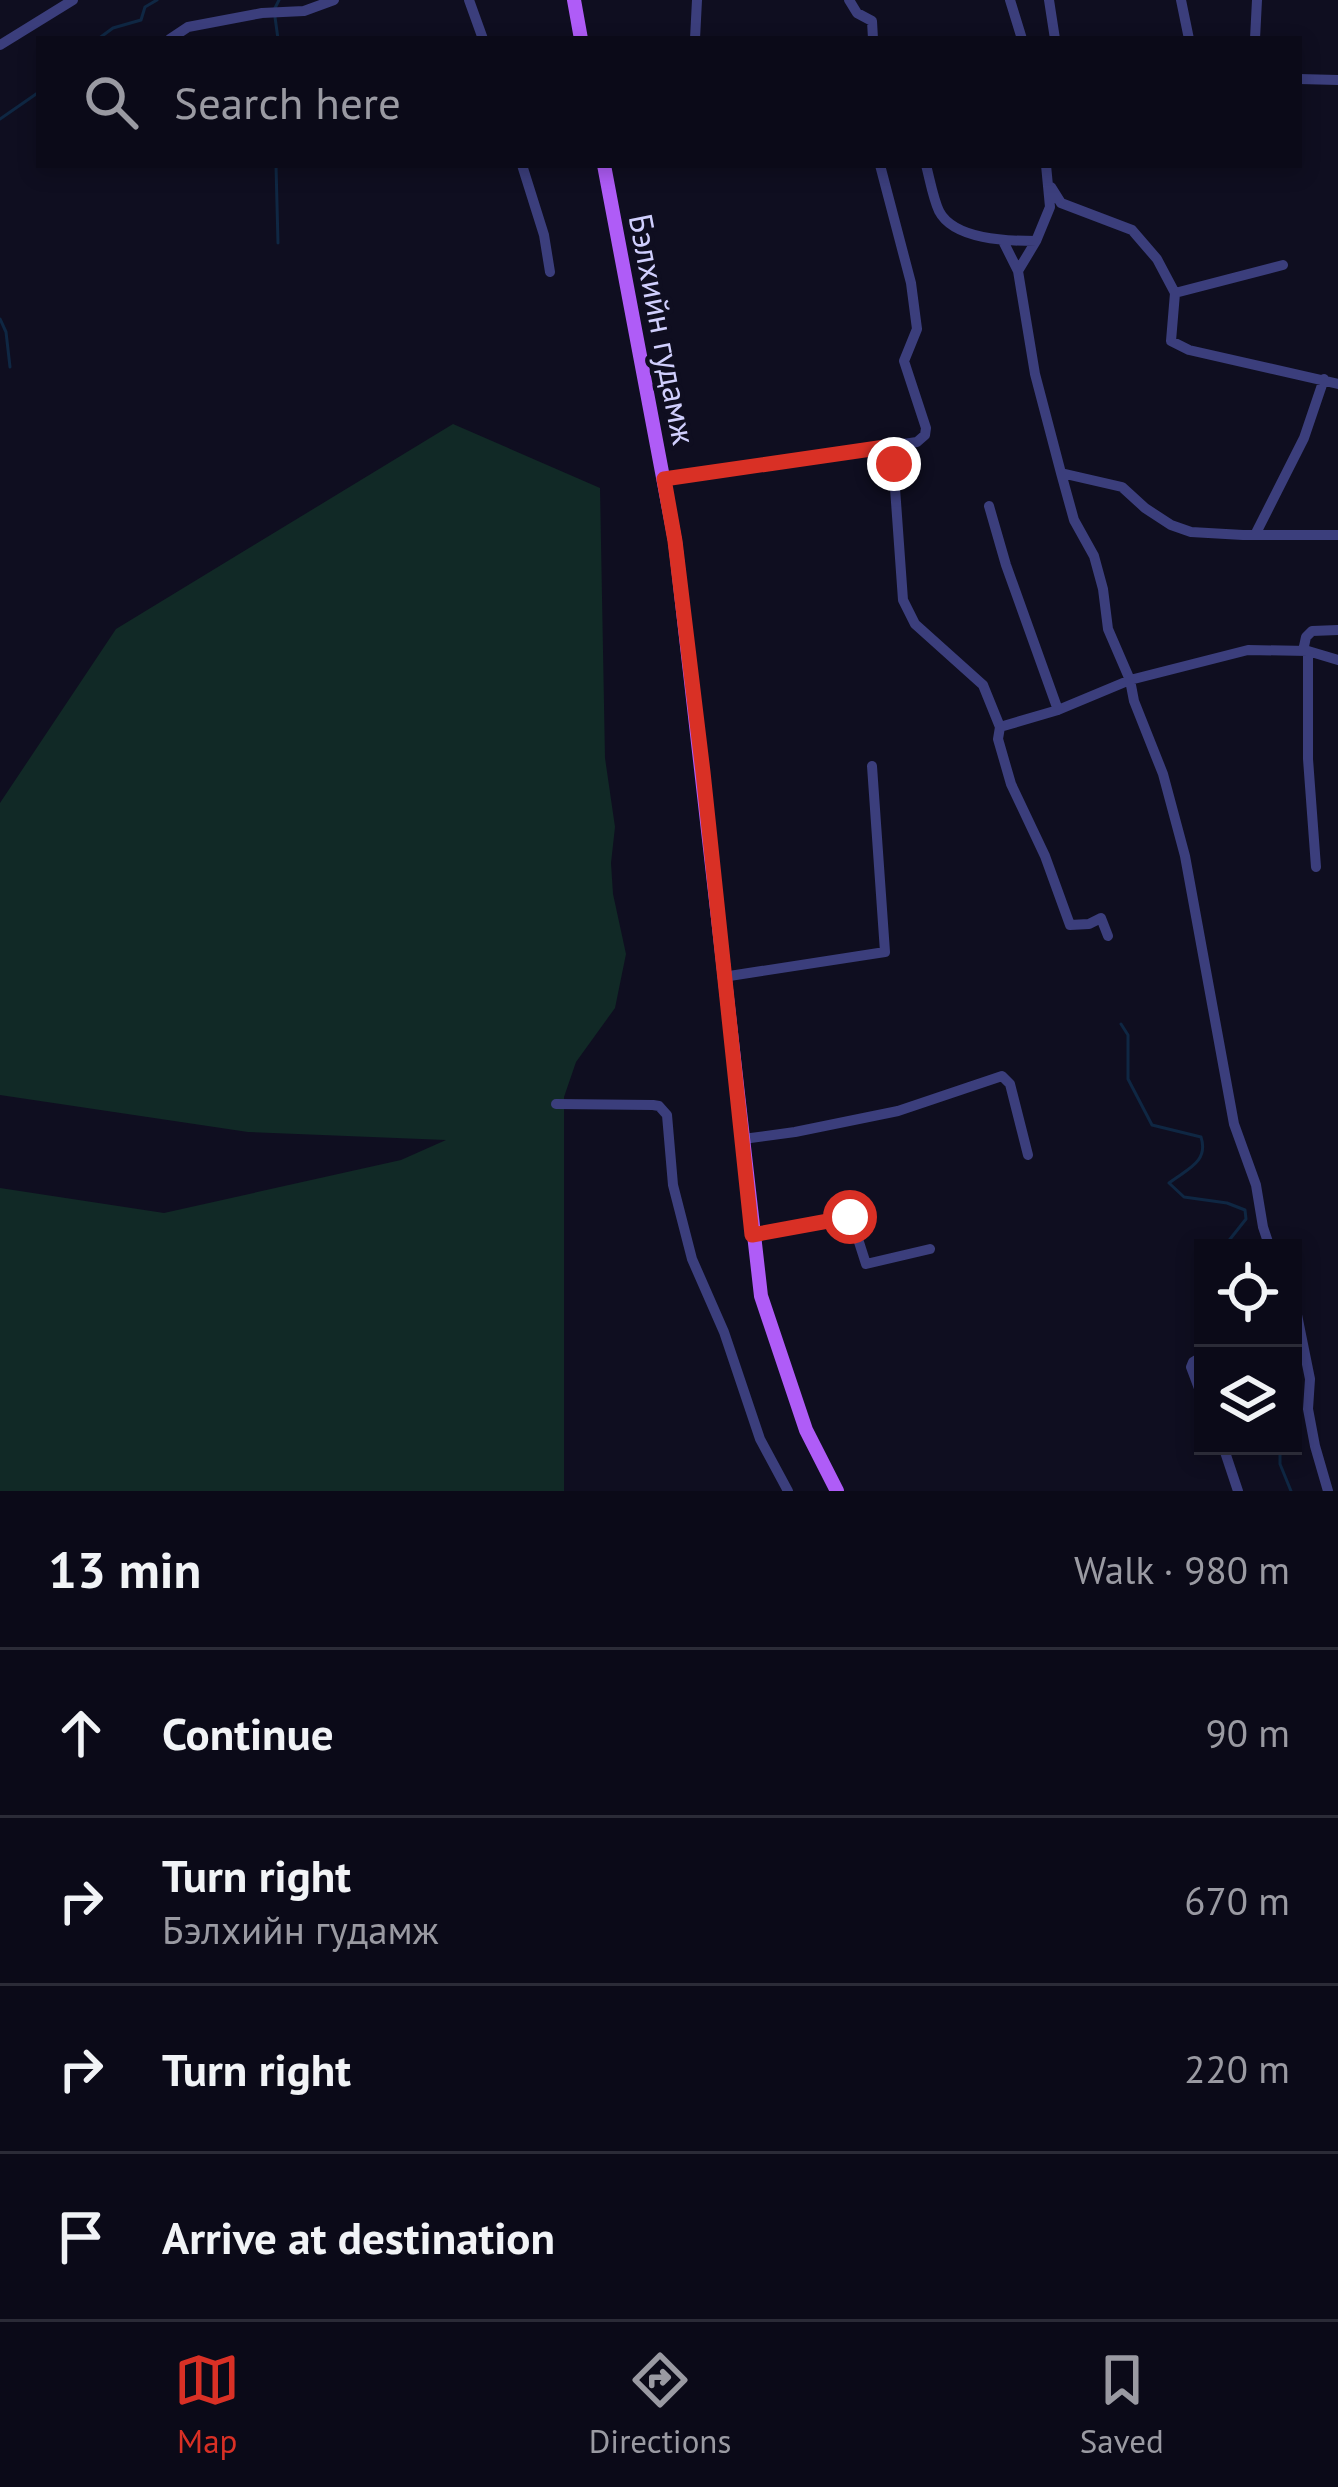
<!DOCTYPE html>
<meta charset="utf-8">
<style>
body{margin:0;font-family:"PT Sans",sans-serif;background:#191825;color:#f1f3f6}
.controls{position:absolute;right:36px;bottom:36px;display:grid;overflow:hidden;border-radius:0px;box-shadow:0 6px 18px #0003}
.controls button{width:108px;height:108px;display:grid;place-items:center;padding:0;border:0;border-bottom:3px solid #2b2b37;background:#0b0a18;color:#f1f3f6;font:60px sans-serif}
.stop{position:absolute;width:36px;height:36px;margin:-27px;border:9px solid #d93025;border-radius:50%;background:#fff}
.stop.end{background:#d93025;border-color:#fff;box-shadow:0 3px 12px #0008}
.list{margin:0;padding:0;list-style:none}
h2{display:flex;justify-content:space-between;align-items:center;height:156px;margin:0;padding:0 48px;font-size:51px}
h2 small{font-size:39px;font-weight:400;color:#9a9aa2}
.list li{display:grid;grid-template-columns:78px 1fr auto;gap:36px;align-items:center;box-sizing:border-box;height:168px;padding:0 48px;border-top:3px solid #2b2b37}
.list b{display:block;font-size:45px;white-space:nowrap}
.list p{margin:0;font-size:39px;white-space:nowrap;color:#9a9aa2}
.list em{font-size:39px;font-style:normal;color:#9a9aa2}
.icon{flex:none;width:66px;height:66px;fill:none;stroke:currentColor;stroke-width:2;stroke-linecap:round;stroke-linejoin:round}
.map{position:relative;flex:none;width:1338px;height:1491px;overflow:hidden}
.search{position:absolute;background:#0b0a18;box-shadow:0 6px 18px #0003;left:36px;right:36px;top:36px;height:132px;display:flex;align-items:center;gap:30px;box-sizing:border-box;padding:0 42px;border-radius:0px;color:#9a9aa2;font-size:45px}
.sheet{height:828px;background:#0b0a18}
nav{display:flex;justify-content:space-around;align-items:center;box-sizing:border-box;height:168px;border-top:3px solid #2b2b37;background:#0b0a18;font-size:33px;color:#9a9aa2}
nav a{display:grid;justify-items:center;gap:6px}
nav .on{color:#d93025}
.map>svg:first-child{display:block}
</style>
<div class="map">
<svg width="1338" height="1491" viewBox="0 0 1338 1491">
<rect width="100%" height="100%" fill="#0f0e20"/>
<path fill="#112926" d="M 453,424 L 600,488 L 605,758 L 615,827 L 611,863 L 613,894 L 626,954 L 615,1008 L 576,1062 L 564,1097 L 564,1491 L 0,1491 L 0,1188 L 164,1213 L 401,1160 L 446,1140 L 248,1132 L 0,1095 L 0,803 L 116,629 Z"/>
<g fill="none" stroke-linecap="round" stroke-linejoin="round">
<path stroke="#0f2743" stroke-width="3" d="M 274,10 L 279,0
M 275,17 L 278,39
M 98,39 L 113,28 L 141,20 L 145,7 L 157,0
M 0,119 L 39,92
M 276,165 L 278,243
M 0,319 L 6,332 L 10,367
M 1121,1024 L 1128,1035 L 1128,1079 L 1152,1125 L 1201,1137 C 1209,1162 1187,1169 1169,1183 L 1184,1197 L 1227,1203 L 1245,1210 L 1246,1219 L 1223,1248
M 1293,1406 L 1293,1407
M 1280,1446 L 1280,1464 L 1291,1491"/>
<path stroke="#3b3e7c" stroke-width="10" d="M 469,0 L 483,39
M 849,0 L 857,13 L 872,21 L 873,39
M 1010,0 L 1022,39
M 1049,0 L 1055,39
M 1181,0 L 1189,39
M 170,39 L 188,27 L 262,13 L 304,11 L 334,0
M 695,39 L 697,0
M 1255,39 L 1257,0
M 0,45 L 73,0
M 1299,79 L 1338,80
M 522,165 L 544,235 L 550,272
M 926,165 C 930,180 933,198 939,211 C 954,240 1008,241 1036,241
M 1046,165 L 1050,207 L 1036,241 L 1018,271 L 1035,374 L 1061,473 L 1074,520 L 1094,556 L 1103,589 L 1108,629 L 1130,680 L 1134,701 L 1163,774 L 1185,856 L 1234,1124 L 1256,1185 L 1263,1227 L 1270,1248
M 1051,187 L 1061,203 L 1132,230 L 1157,259 L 1175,293 L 1171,341 L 1189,350 L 1338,384
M 1003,241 L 1018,271
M 1175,293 L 1283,265
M 892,446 L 903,600 L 915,624 L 983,685 L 1000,727 L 998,739 L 1011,784 L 1045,856 L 1070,925 L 1089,924 L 1101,918 L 1108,936
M 1061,473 L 1122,487 L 1145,508 L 1171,525 L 1191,532 L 1243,535 L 1338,535
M 664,479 L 917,442 L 925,435 L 926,428 L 904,361 L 917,329 L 911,283 L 880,165
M 989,506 L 1006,565 L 1058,710
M 1256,533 L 1304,438 L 1324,379
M 1303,651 L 1306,637 L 1312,631 L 1338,630
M 1308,651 L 1308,759 L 1316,867
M 1000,727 L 1058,710 L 1130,680 L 1248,650 L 1308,651 L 1338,660
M 723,977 L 885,952 L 872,766
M 556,1104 L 653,1105 L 659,1106 L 667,1115 L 673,1185 L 692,1259 L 724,1332 L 760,1439 L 788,1491
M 743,1139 L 795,1132 L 898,1111 L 1002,1076 L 1010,1084 L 1028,1155
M 752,1235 L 851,1217 L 866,1264 L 930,1249
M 1293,1295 L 1310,1379 L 1308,1409 L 1315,1446 L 1328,1491
M 1203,1356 L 1193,1362 L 1191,1367 L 1203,1399
M 1223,1446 L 1238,1491"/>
<path stroke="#af5cf7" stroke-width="14" d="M 574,0 L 581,39
M 604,165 L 675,541 L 761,1296 L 806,1430 L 837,1491"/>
</g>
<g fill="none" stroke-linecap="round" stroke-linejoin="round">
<path stroke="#d93025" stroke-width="15" d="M 850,1217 L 752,1235 L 703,772 L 675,541 L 664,479 L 892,446 L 894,464"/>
</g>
<g text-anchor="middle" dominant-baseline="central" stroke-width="9" stroke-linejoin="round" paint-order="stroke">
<g font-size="33" fill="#d0cffd" stroke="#0f0e20">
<text transform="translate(663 329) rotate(79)">Бэлхийн гудамж</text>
</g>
</g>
</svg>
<div class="controls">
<button><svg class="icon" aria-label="locate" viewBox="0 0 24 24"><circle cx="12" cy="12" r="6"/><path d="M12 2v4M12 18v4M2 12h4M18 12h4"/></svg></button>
<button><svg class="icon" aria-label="layers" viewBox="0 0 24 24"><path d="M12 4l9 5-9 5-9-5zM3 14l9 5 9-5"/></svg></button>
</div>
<div class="stop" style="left:850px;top:1217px"></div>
<div class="stop end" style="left:894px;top:464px"></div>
<div class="search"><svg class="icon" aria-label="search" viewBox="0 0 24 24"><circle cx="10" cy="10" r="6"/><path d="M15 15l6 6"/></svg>Search here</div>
</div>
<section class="sheet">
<h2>13 min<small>Walk · 980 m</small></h2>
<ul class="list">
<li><svg class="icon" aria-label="ahead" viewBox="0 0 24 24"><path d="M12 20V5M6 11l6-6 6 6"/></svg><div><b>Continue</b></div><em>90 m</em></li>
<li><svg class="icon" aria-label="right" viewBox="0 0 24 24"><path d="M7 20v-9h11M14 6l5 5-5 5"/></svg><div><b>Turn right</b><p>Бэлхийн гудамж</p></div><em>670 m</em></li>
<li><svg class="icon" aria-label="right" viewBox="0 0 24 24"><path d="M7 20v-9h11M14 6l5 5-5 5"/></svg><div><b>Turn right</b></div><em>220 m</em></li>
<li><svg class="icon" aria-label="arrive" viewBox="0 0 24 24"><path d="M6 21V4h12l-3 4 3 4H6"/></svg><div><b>Arrive at destination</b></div></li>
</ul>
</section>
<nav>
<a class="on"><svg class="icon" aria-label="map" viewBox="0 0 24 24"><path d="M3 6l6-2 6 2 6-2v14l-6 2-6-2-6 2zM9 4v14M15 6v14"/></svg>Map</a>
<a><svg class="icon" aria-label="directions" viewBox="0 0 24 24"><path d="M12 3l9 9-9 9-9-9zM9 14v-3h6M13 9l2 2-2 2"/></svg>Directions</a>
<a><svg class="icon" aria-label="saved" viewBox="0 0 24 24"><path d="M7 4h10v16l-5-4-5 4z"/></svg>Saved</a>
</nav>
